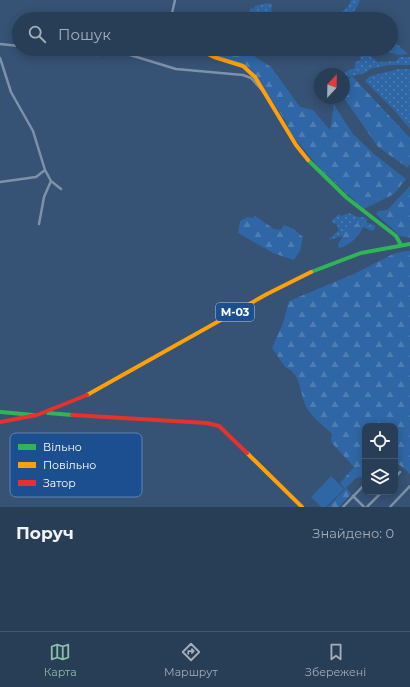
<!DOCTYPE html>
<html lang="uk">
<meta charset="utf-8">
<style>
body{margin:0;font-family:Montserrat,sans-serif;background:#344961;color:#f1f3f6}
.controls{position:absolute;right:12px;bottom:12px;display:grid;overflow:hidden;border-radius:8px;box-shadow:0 2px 10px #0003}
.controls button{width:36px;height:36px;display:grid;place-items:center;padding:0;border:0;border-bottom:1px solid #44576d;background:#283e57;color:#f1f3f6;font:20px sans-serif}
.compass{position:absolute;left:314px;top:68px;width:36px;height:36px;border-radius:50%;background:#283e57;box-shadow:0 2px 10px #0003;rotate:22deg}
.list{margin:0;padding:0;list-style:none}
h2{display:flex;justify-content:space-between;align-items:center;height:52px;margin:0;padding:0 16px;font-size:17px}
h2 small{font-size:13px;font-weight:400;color:#a5aeba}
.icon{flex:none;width:22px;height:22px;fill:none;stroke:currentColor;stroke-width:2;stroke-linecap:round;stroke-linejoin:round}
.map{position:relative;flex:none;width:410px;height:507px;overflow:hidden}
.search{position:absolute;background:#283e57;box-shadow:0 2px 10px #0003;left:12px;right:12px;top:12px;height:44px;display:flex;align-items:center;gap:10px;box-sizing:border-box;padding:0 14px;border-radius:22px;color:#a5aeba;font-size:15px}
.sheet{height:124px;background:#283e57}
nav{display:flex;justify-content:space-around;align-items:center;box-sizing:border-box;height:56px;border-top:1px solid #44576d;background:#283e57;font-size:11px;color:#a5aeba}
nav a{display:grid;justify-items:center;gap:2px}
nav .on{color:#8abfa5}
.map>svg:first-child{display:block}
</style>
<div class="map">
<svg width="410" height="507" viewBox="0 0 410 507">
<defs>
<pattern id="grass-dots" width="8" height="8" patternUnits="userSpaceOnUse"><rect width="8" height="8" fill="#2f66a5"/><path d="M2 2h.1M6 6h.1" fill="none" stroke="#4e7db2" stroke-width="1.8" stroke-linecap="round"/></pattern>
<pattern id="forest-firs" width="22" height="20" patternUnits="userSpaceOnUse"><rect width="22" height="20" fill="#2f66a5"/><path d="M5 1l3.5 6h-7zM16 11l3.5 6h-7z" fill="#4e7db2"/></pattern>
</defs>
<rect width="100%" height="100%" fill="#365274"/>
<path fill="url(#grass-dots)" d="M 351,0 L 360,0 C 354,12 357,12 342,14 L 345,19 L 331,19 L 332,16 C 341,12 348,10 351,0 Z
M 267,3 L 272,4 L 271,17 L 255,19 L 249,15 L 251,7 L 253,9 L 255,6 Z
M 368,54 L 378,62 L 396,61 L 400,57 L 410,57 L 410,65 L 388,65 L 370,69 L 365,73 L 344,78 L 344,74 L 341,74 L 355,68 L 355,62 L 360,60 L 361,55 Z
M 399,69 L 410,69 L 410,129 L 394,110 L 365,81 L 370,76 Z
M 349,213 L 358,217 L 364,217 L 368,220 L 365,222 L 374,225 L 376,227 L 372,231 L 363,227 L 359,222 L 348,228 L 343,236 L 328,240 L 339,230 L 337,225 L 331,221 L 339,214 L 341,216 Z"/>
<path fill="url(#forest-firs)" d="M 391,39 L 408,54 L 399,55 L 381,50 L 365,54 L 360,49 L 391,49 Z
M 201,49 L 217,49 L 221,51 L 222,49 L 243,49 L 271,67 L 300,107 L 313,110 L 330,130 L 334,105 L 353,134 L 374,154 L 406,179 L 394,194 L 364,209 L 321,170 L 291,134 L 286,122 L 251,69 Z
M 352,76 L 410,138 L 410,164 L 408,168 L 378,147 L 344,98 L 344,83 Z
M 410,186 L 410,238 L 400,236 L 376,214 L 378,211 L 387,210 Z
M 255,216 L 274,229 L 280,230 L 284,225 L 294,229 L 303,237 L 300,251 L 294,260 L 273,253 L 238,233 L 240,221 L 248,217 L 252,218 Z
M 359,222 L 363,227 C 360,236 348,247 339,248 L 338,244 L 348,228 Z
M 406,251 L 410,251 L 410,474 L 395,461 L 395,426 L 365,426 L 365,476 L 356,478 L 346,488 L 351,494 L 339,507 L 328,507 L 345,489 L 340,483 L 354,467 L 331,442 L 332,434 C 324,426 314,419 308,410 C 299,397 303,374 285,367 L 272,348 L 283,323 L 289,301 L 356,273 L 393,254 Z"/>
<path fill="#2f66a5" d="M 331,476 L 344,489 L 326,507 L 321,507 L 311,497 Z"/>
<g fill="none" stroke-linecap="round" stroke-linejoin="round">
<path stroke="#7d92a8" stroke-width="2.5" d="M 172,19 L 172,13 L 175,0
M 0,44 L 19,46
M 85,49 L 98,55 L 117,51 L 176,69 L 243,75 L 251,78 L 261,89
M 0,58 L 11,92 L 33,131 L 45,170 L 51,181 L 61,189
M 0,182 L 36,177 L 45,170
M 39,224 L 44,197 L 51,181
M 395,478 L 400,472
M 353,496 L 364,507
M 343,507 L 365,484
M 367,507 L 382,492
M 390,507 L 410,486"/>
<path stroke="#30b455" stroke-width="4" d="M 308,160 L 347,198 L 396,236 L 401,245
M 311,272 L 361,253 L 410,244
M 1,412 L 33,415
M 48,413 L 72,415"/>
<path stroke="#ff9f0a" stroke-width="4" d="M 198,49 L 214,57 L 243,66 L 255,77 L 296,145 L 308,160
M 87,395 L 267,294 L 311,272
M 247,453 L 302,507"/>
<path stroke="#e5322d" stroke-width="4" d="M 72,415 L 207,423 L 219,426 L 247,453
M 0,422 L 37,415 L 87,395"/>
</g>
<g text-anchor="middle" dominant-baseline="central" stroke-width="4" stroke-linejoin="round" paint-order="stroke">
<rect fill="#1b4f8f" stroke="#bbcadd" stroke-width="1" x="216" y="303" width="38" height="18" rx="3"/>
<g font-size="11" font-weight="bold" fill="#fff">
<text x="235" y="312">М-03</text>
</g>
</g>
<rect x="10" y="433" width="132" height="64" rx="6" fill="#1b4f8f" stroke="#5f84b1" stroke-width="1"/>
<rect x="18" y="444" width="18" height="6" fill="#30b455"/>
<rect x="18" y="462" width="18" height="6" fill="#ff9f0a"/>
<rect x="18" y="480" width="18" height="6" fill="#e5322d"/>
<g font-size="11" fill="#fff">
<text x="43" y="451">Вільно</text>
<text x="43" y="469">Повільно</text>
<text x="43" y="487">Затор</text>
</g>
</svg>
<div class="controls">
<button><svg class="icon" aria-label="locate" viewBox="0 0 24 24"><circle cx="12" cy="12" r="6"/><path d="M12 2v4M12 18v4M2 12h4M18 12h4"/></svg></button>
<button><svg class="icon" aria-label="layers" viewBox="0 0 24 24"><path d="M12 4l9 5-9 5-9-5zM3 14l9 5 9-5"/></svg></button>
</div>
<svg class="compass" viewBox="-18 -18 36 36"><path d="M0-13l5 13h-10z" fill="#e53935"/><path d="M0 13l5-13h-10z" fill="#a5aeba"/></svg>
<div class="search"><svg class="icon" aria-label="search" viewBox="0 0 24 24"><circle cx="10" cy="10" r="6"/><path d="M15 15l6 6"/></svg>Пошук</div>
</div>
<section class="sheet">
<h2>Поруч<small>Знайдено: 0</small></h2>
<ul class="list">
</ul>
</section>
<nav>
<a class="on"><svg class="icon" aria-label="map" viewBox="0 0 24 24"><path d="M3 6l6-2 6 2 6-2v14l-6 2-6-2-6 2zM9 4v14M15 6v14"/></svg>Карта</a>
<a><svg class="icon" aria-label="directions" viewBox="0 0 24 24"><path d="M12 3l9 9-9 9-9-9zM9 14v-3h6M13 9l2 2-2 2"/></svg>Маршрут</a>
<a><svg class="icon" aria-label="saved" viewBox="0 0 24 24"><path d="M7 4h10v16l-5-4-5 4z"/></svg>Збережені</a>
</nav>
